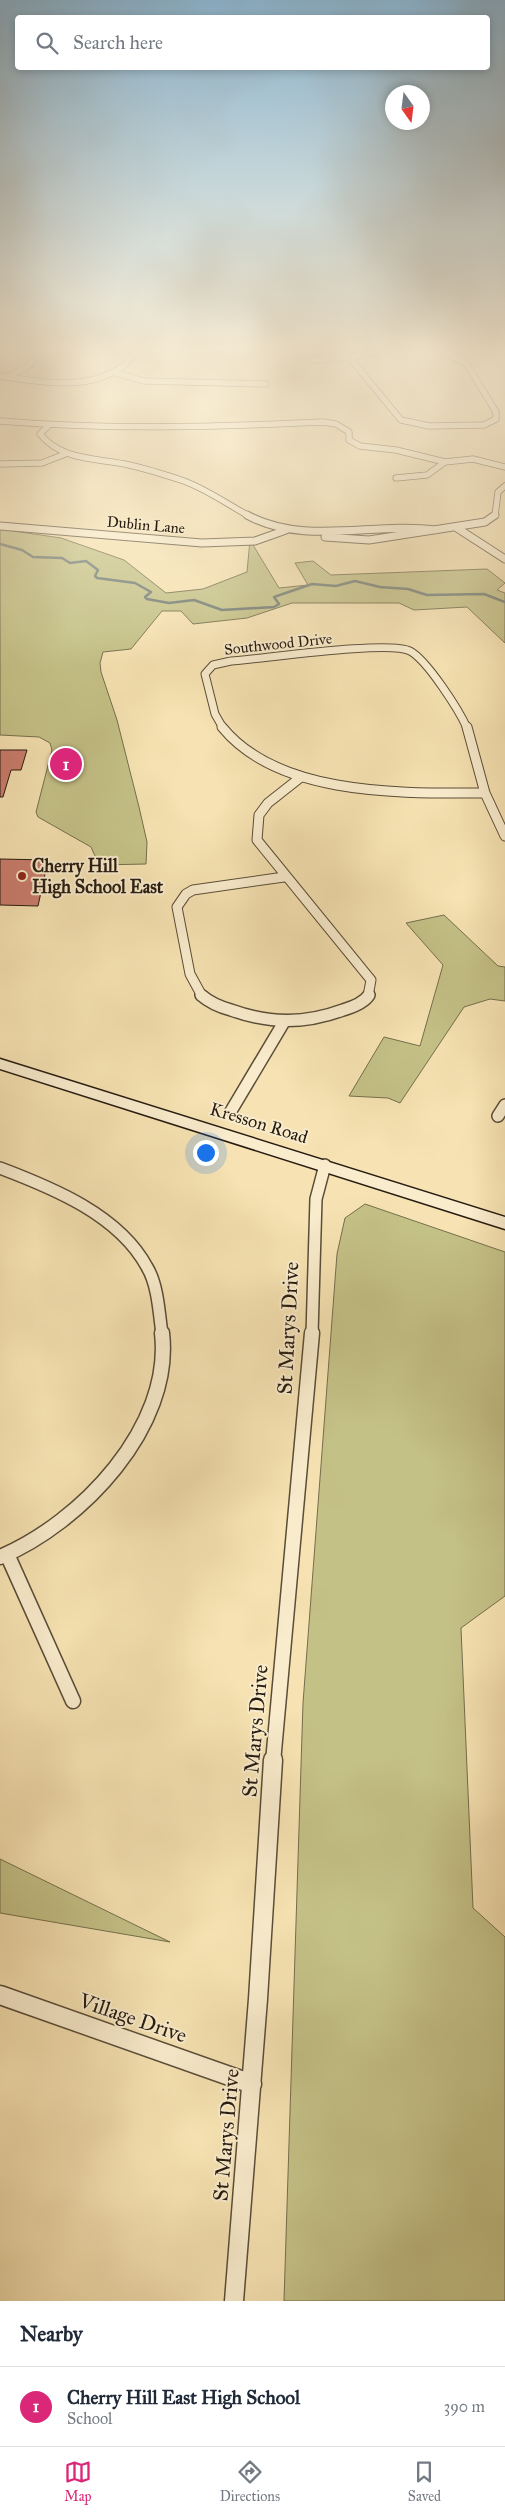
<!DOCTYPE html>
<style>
body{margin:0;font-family:"IM FELL Great Primer",serif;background:#f6f6f7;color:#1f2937}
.compass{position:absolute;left:385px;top:85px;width:45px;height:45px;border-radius:50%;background:#fff;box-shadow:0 2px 8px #0003;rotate:166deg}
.you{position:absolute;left:205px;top:1152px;width:18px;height:18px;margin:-12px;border:4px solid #fff;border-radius:50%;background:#1a73e8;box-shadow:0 0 0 8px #1a73e833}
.badge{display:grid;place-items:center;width:32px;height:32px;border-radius:50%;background:#db2777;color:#fff;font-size:16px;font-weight:700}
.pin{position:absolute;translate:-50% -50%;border:2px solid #fff;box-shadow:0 1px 5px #0006}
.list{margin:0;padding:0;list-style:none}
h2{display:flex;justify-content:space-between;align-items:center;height:65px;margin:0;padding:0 20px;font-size:21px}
h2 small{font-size:16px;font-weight:400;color:#747a83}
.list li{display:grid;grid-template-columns:32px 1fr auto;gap:15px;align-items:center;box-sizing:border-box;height:80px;padding:0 20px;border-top:1px solid #e0e1e3}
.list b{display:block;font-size:19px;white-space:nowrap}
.list p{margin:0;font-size:16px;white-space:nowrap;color:#747a83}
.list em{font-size:16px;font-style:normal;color:#747a83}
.icon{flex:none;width:28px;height:28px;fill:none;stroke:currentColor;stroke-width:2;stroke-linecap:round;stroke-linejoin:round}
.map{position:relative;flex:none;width:505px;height:2301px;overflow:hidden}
.search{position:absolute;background:#fff;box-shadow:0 2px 8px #0003;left:15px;right:15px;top:15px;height:55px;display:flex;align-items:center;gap:12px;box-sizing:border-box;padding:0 18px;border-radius:5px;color:#747a83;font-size:19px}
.sheet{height:145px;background:#fff}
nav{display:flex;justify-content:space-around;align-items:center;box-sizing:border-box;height:70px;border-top:1px solid #e0e1e3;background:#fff;font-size:14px;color:#747a83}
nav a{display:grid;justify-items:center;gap:2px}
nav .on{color:#db2777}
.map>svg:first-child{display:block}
</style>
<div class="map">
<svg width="505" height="2301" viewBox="0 0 505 2301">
<rect width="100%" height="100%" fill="#f6e2b2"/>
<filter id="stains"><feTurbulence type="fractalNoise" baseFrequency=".004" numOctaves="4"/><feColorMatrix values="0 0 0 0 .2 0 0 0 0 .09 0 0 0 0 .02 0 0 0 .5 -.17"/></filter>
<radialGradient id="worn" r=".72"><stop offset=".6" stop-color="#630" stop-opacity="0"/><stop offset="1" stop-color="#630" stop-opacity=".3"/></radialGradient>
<path fill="#c4c187" stroke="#756e4c" d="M 0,529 L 61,538 L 124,560 L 166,593 L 203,589 L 247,572 L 250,540 L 279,588 L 308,585 L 295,563 L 313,561 L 331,575 L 487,569 L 505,583 L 497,590 L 505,593 L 505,643 L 467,607 L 414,610 L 399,603 L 292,603 L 247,618 L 193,624 L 181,611 L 162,611 L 131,649 L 103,652 L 100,663 L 101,672 L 117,720 L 139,807 L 147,842 L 146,864 L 99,865 L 91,847 L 38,817 L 36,812 L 52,750 L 50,743 L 39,737 L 0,735 Z
M 444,915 L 498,966 L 505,967 L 505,1001 L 490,999 L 464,1007 L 400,1103 L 388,1098 L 349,1096 L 384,1037 L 420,1046 L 443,965 L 406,923 Z
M 365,1204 L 505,1252 L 505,1596 L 461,1628 L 473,1908 L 505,1937 L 505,2301 L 284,2301 L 303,1703 L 337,1254 L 345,1218 Z
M 0,1859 L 170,1942 L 0,1913 Z"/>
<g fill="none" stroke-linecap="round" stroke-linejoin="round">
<path stroke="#707b74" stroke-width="2.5" d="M 0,544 L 22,550 L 33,557 L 62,558 L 70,563 L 86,561 L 98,570 L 95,576 L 97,578 L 135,583 L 151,592 L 145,597 L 147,599 L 169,603 L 194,600 L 222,610 L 274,607 L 279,604 L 274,597 L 312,584 L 336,586 L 355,581 L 380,587 L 408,589 L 427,595 L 484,594 L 505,602"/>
</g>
<path fill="#cb7d6e" stroke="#261b10" d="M 0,750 L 27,750 L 21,770 L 11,770 L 3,797 L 0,797 Z
M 0,859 L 48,860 L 38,906 L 0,905 Z"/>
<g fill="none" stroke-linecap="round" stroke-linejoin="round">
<defs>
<path id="street-far5" d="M 349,357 L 401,420 L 429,426 L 484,425 L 496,419 L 496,412 L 466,363 L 433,347
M 311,360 L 355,357 L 395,347
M 113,372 L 144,381 L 266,384
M 0,376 C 38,382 91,392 124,365 C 130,360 134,353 139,347
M 8,377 L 29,365 L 47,347
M 0,421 C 108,430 215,427 323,422 L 336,424 L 349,432 L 349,440 L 360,446 L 396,450 L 445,462 L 473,459 L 505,467
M 49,425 L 40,434 C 62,461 97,458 129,465 C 147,469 166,475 184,481 C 208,490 227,504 249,516
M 0,464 L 42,463 L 65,454
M 396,478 L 427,475 L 445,462
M 495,516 L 498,492 L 505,486"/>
<path id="street-far4" d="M 247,515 C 304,546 373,522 435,530
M 0,526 L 202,543 L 255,541 L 286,530
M 457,528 L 505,559
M 325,537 L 369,540 L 485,522 L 495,515
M 223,728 L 215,714 L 205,674 L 213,665 L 231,661 C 262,659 389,640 410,651 C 427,660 459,710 467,728"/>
<path id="street-far3" d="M 222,727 C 279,797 403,793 485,793
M 467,727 L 485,793
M 301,777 L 268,803 L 259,815 L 257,840 L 371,980 L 368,996
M 485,793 L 505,836
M 202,996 L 190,974 L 177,907 L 186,894 L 193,890 L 284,877"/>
<path id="street-far2" d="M 201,995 C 209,1002 220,1007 231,1010 C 270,1024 305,1024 343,1010 C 353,1007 364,1003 369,995
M 231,1111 L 284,1022
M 498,1116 L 505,1105
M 0,1168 C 53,1188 119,1215 147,1267 C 158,1285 159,1313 162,1334
M 312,1334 L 316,1199 L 325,1165"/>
<path id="street-far1" d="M 7,1554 L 73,1701
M 0,1557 C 81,1523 173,1427 162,1333
M 273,1762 L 312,1333"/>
<path id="street" d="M 0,1995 L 252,2084
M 234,2301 L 258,1999 L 273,1760"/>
<path id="secondary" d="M 0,1059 L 505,1217 L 505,1229 L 0,1069 Z"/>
</defs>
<use href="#street-far5" stroke="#5a4d38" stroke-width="7"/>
<use href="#street-far4" stroke="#5a4d38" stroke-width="9"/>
<use href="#street-far3" stroke="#5a4d38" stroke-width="11"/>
<use href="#street-far2" stroke="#5a4d38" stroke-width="14"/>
<use href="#street-far1" stroke="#5a4d38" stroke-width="17"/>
<use href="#street" stroke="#5a4d38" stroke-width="21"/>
<use href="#secondary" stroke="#261b10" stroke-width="3"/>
<use href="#street-far5" stroke="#f9eccd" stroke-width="5.5"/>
<use href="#street-far4" stroke="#f9eccd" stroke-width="7"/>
<use href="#street-far3" stroke="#f9eccd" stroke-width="9"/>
<use href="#street-far2" stroke="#f9eccd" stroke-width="11"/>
<use href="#street-far1" stroke="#f9eccd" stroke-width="14"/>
<use href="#street" stroke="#f9eccd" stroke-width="18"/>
<use href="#secondary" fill="#f9eccd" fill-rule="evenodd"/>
</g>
<linearGradient id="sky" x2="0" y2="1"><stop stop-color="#8bb7d4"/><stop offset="0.52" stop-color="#fbf2dc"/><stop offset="1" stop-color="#fbf2dc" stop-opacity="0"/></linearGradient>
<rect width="505" height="670" fill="url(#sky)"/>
<circle fill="#8f2418" stroke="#f9eccd" stroke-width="2" cx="22" cy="876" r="5"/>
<g text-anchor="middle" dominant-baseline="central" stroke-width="4" stroke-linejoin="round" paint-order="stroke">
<g font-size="15" fill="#261b10" stroke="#f9eccd">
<text transform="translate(146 525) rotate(5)">Dublin Lane</text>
<text transform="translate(278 644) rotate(-6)">Southwood Drive</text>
</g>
<g font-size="18" font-weight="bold" fill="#261b10" stroke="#f9eccd" text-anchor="start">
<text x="32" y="866">Cherry Hill<tspan x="32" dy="21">High School East</tspan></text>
</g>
<g font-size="18" fill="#261b10" stroke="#f9eccd">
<text transform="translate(259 1123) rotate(17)">Kresson Road</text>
</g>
<g font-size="21" fill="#261b10" stroke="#f9eccd">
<text transform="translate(288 1328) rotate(-87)">St Marys Drive</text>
<text transform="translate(255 1731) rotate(-85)">St Marys Drive</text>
<text transform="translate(133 2018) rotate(19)">Village Drive</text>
<text transform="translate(226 2135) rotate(-85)">St Marys Drive</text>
</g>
</g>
<rect width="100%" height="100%" filter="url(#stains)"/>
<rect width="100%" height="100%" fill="url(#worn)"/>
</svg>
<svg class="compass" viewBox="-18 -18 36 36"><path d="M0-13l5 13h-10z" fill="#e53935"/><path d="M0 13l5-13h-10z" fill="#747a83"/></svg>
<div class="you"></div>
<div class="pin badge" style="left:66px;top:764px">1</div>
<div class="search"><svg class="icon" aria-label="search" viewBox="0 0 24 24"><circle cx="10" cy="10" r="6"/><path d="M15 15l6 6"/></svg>Search here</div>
</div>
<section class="sheet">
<h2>Nearby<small></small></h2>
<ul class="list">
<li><span class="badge">1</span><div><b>Cherry Hill East High School</b><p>School</p></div><em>390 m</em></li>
</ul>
</section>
<nav>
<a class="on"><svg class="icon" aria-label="map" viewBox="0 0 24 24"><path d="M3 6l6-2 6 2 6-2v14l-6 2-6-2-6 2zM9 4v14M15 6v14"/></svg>Map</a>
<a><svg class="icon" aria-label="directions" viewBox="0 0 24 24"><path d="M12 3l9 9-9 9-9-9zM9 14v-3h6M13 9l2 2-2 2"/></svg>Directions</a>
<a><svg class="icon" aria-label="saved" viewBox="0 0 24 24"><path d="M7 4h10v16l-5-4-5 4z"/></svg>Saved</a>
</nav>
